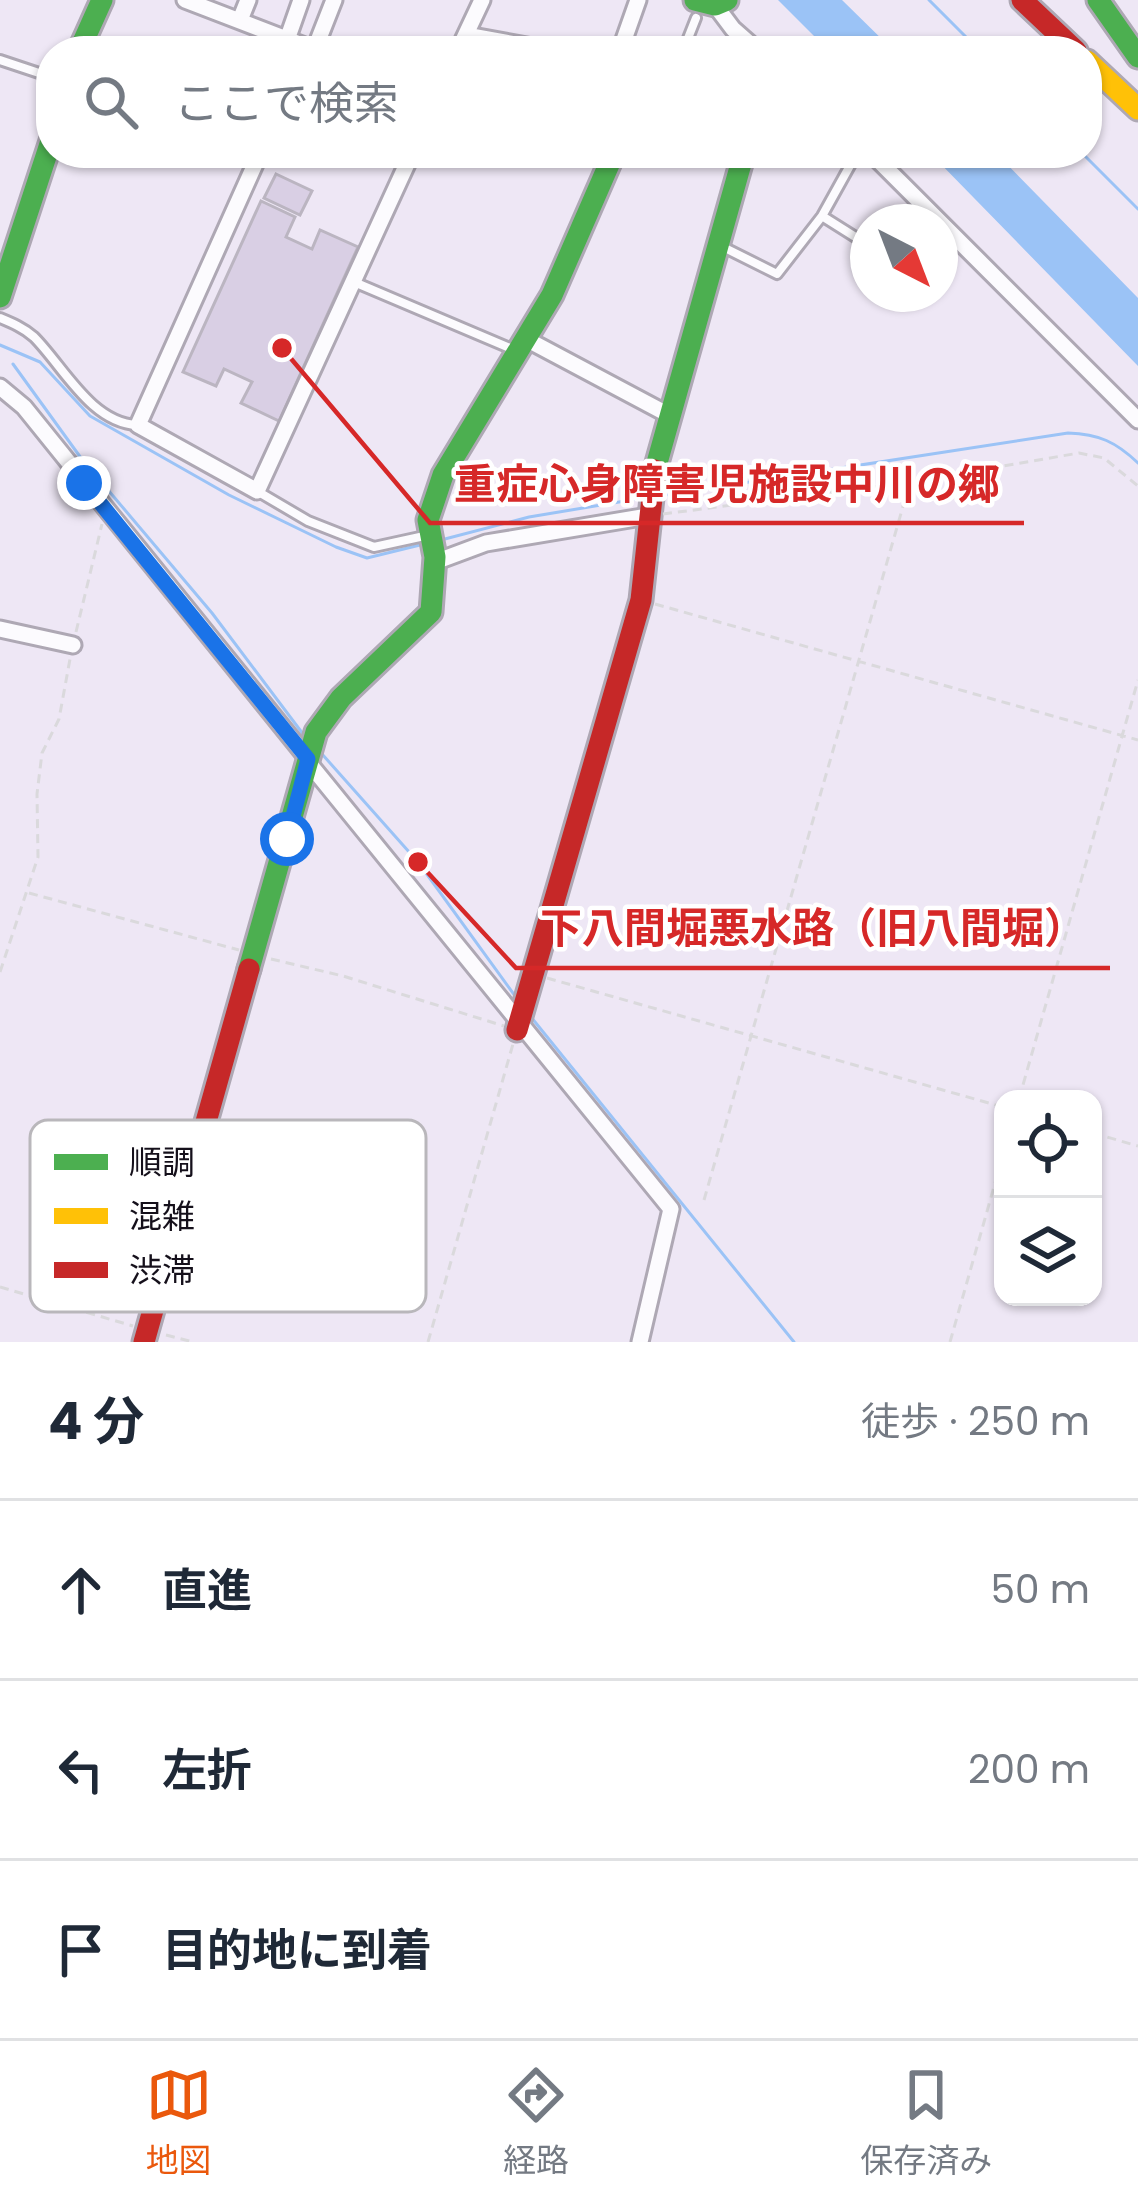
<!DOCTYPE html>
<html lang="ja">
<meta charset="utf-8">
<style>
body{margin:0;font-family:Poppins,"Noto Sans JP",sans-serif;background:#f6f6f7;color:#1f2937}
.controls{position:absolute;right:36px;bottom:36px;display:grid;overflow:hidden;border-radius:24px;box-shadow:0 3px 9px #0004}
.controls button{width:108px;height:108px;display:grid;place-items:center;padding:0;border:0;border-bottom:3px solid #e0e1e3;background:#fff;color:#1f2937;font:60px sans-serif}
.compass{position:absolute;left:850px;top:204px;width:108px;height:108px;border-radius:50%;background:#fff;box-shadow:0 3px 9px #0004;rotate:138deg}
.stop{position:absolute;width:36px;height:36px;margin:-27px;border:9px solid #1a73e8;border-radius:50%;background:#fff}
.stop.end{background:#1a73e8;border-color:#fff;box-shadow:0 3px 12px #0008}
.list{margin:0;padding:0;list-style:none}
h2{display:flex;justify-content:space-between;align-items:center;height:156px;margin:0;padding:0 48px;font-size:51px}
h2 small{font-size:39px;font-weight:400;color:#747a83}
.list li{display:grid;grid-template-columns:78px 1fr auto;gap:36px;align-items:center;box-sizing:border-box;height:180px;padding:0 48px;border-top:3px solid #e0e1e3}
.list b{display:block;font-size:45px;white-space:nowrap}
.list em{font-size:39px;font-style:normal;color:#747a83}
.icon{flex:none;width:66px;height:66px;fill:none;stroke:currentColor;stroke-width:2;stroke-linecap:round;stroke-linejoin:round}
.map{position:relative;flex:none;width:1138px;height:1342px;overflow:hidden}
.search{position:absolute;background:#fff;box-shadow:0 3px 9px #0004;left:36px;right:36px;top:36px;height:132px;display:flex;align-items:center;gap:30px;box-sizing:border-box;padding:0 42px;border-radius:48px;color:#747a83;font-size:45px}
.sheet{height:696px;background:#fff}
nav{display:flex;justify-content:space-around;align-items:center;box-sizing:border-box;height:168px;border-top:3px solid #e0e1e3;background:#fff;font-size:33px;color:#747a83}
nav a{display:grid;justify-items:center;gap:6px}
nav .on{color:#ea580c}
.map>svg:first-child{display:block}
</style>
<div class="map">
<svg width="1138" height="1342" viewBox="0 0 1138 1342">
<rect width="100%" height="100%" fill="#eee7f5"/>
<path fill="#9bc3f6" d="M 778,0 L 842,0 L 894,51 L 829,51 Z
M 930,153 L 996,153 L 1138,298 L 1138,366 Z"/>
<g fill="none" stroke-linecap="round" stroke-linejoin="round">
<path stroke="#9bc3f6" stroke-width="3" d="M 929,0 L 980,51
M 324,51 L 342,0
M 1082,153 L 1138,209
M 0,345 L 40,362 L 90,416 L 229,495 L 336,547 L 367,558 L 420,545
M 13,364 L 81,458 L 212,613 L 303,734
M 659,496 L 1068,433 C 1099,434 1116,442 1138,463
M 441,540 L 529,517 L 643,498
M 322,754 L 418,862 L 518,1000
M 531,1017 L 794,1342"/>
</g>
<path fill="#d9cfe4" stroke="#bbb5c1" stroke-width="3" d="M 276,174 L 312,191 L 300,215 L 264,198 Z
M 261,201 L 295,217 L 286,237 L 312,249 L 320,230 L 358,247 L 279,421 L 241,403 L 252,382 L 224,369 L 216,386 L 183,372 Z"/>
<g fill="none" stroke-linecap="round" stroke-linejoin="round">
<defs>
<path id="lane" d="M 469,32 L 574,51
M 683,51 L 696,18
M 0,60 L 51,77
M 822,216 L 868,245
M 721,246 L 777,274 L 822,216 L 857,153
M 354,282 L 517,351
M 0,318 C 12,323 24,328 34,337 C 63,366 91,423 137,425
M 257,491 L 308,521 L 374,547 L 429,535"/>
<path id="street" d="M 185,0 L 315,50
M 715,5 L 733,29 L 758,51
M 240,20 L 248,0
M 288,37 L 301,0
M 314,51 L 334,0
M 458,51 L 482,0
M 620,51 L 638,0
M 260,153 L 138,425 L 257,491 L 412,153
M 871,153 L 1138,420
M 526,339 L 669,415
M 0,387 L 24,407 L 308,759
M 435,562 L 486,543 L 648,516
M 0,629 L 73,645
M 308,762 L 671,1209 L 640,1342"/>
<path id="fast" d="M 695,0 L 715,5 L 727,0
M 1098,0 L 1138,57
M 79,51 L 102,0
M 0,297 L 51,141
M 655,470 L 744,153
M 249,969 L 316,732 L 341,698 L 431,612 L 435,557 L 428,520 L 443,475 L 552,295 L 614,153"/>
<path id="slow" d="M 1087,61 L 1138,109"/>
<path id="jam" d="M 1022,0 L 1076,51
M 517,1030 L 641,600 L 655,470
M 144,1342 L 249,969"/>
</defs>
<use href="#lane" stroke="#aea8b4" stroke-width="14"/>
<use href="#street" stroke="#aea8b4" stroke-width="21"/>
<use href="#fast" stroke="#aea8b4" stroke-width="27"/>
<use href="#slow" stroke="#aea8b4" stroke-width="27"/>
<use href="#jam" stroke="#aea8b4" stroke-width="27"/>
<path stroke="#dad9dc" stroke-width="3" stroke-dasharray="9 6" stroke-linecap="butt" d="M 663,514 L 910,482 L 1079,453 L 1104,458 L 1138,486
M 655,604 L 1138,740
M 76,632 L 102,524
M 29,893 L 239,950
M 271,959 L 343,976 L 504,1026
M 0,972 L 38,857 L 37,794 L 42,753 L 59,719 L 70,659
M 547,978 L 1003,1107
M 1019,1099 L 1138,680
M 1093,1133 L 1138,1146
M 704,1200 L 910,482
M 0,1287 L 133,1326
M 166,1335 L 193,1342
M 428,1342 L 513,1044
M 950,1342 L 1003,1155"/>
<use href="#lane" stroke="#fcfbfe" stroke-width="8"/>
<use href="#street" stroke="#fcfbfe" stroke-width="15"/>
<use href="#fast" stroke="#4caf50" stroke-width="21"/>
<use href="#slow" stroke="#ffc107" stroke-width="21"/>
<use href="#jam" stroke="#c62828" stroke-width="21"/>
</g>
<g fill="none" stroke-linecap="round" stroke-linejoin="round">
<path stroke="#1a73e8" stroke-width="15" d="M 84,483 L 308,759 L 287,839"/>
</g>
<rect x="30" y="1120" width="396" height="192" rx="18" fill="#fff" stroke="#b9b7bb" stroke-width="3"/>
<rect x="54" y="1154" width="54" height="16" fill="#4caf50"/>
<rect x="54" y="1208" width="54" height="16" fill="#ffc107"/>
<rect x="54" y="1262" width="54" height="16" fill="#c62828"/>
<g font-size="33" fill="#15101b">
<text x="129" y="1174">順調</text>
<text x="129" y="1228">混雑</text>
<text x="129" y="1282">渋滞</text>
</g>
<path fill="none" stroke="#d62828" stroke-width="4.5" d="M282 348L430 523H1024M418 862L516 968H1110"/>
<g fill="#d62828" stroke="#fff" stroke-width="4.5">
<circle cx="282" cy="348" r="12"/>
<circle cx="418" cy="862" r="12"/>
</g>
<g font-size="42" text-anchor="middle" font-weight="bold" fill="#d62828" stroke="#fff" stroke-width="9" stroke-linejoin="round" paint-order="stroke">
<text x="727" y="499">重症心身障害児施設中川の郷</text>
<text x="813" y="943">下八間堀悪水路（旧八間堀）</text>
</g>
</svg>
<div class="controls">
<button><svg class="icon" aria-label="locate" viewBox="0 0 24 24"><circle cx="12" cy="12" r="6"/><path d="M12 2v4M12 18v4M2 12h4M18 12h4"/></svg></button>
<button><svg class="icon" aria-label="layers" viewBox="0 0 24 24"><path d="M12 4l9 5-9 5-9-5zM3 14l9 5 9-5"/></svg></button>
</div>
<svg class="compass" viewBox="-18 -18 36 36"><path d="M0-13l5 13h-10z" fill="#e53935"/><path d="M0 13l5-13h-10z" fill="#747a83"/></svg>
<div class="stop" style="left:287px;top:839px"></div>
<div class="stop end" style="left:84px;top:483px"></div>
<div class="search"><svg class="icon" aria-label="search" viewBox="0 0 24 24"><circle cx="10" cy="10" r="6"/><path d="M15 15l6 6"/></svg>ここで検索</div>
</div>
<section class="sheet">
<h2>4 分<small>徒歩 · 250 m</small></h2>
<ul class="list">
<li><svg class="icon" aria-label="ahead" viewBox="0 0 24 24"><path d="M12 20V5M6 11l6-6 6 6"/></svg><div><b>直進</b></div><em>50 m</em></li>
<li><svg class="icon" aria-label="left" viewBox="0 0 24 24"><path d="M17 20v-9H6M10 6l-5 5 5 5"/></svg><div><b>左折</b></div><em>200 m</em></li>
<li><svg class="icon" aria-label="arrive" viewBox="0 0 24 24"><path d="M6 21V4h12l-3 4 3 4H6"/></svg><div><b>目的地に到着</b></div></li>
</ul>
</section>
<nav>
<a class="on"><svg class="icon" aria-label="map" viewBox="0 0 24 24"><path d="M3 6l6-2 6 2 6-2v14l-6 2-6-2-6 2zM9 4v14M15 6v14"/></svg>地図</a>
<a><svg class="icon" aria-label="directions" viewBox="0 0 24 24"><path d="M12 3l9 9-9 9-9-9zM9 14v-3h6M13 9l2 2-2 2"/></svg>経路</a>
<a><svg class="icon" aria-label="saved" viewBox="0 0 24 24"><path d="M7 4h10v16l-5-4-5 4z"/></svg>保存済み</a>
</nav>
